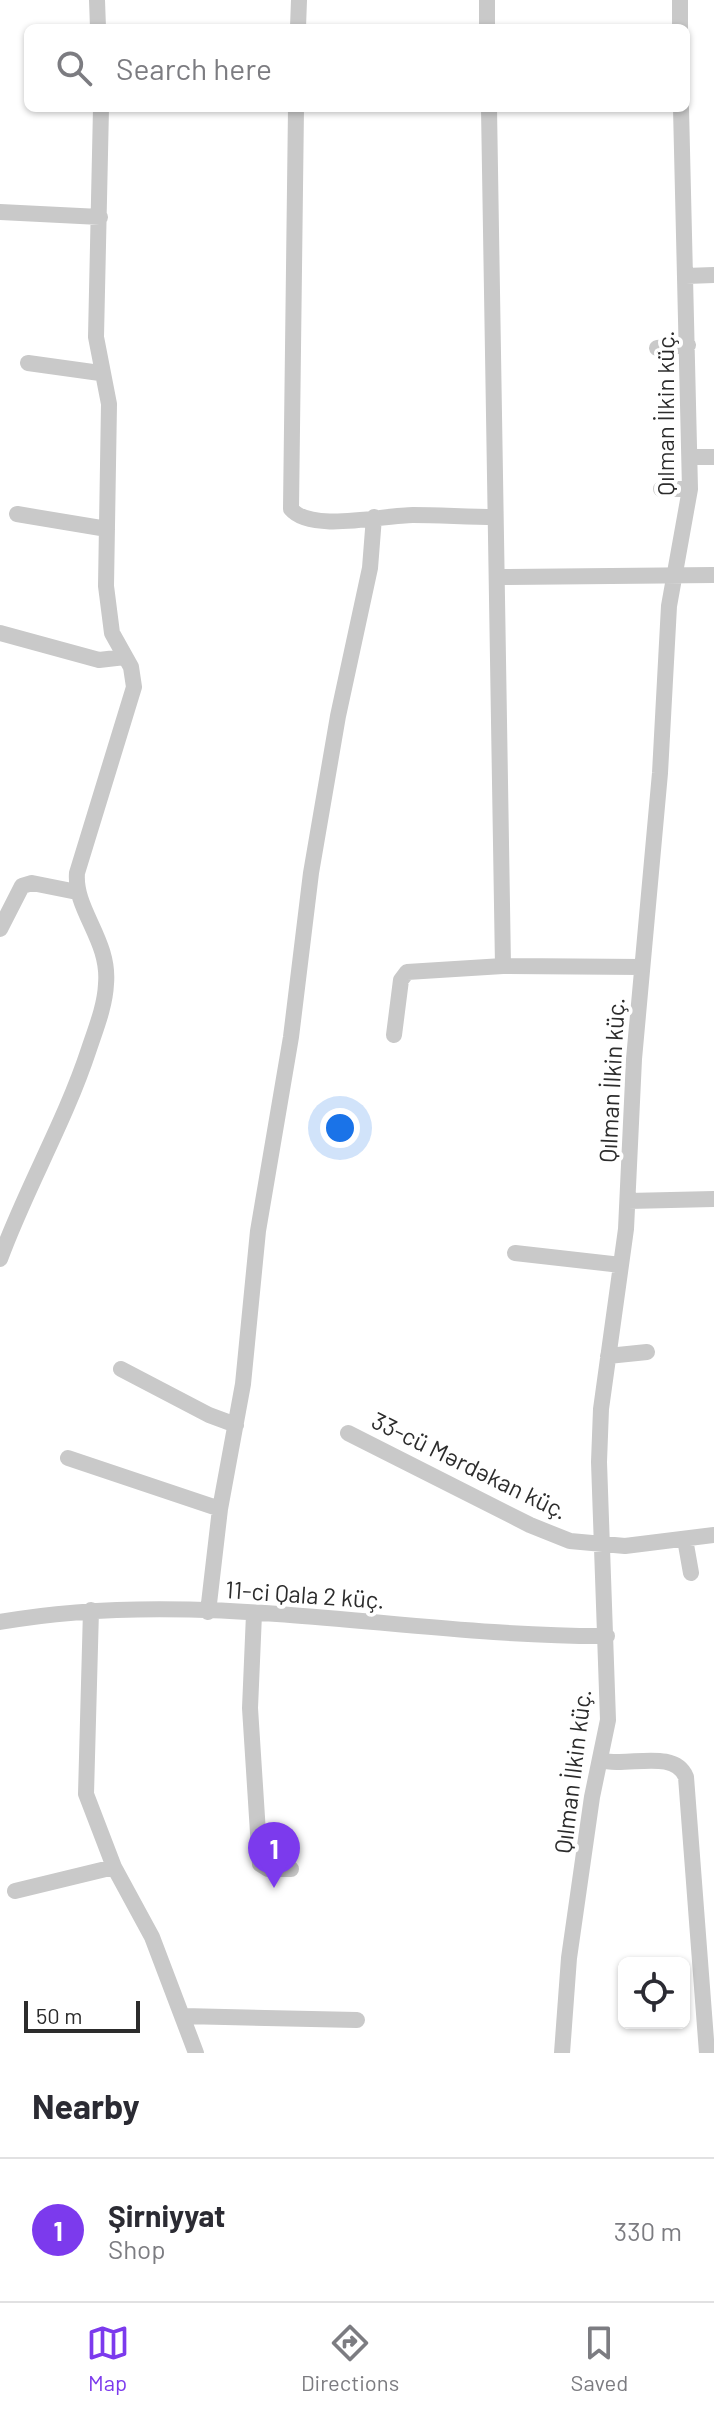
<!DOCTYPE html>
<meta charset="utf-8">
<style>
body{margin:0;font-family:Barlow,sans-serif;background:#f2f2f3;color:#2b2b33}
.controls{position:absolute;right:24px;bottom:24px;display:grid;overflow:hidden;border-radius:12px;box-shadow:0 2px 6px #0004}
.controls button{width:72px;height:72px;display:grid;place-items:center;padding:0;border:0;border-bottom:2px solid #e1e1e2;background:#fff;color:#2b2b33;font:40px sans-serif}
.scale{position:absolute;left:24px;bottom:20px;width:116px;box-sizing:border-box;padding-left:8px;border:4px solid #2c2c2c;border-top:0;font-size:22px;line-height:28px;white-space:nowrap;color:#2c2c2c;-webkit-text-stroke:6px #fff;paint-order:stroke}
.you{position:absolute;left:340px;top:1128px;width:28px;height:28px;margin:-20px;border:6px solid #fff;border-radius:50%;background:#1a73e8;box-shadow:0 0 0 12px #1a73e833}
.badge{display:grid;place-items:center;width:52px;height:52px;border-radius:50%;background:#7c3aed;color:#fff;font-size:26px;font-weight:700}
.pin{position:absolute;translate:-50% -66px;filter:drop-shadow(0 2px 4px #0008)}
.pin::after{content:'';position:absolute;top:42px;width:28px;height:24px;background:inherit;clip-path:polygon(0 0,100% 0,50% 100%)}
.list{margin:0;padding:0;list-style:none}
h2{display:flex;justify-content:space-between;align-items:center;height:104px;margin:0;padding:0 32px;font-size:34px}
h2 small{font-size:26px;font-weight:400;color:#7c7c81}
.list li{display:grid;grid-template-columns:52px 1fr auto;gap:24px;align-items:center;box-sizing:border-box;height:144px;padding:0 32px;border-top:2px solid #e1e1e2}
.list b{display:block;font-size:30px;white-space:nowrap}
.list p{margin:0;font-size:26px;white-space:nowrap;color:#7c7c81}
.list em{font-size:26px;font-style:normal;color:#7c7c81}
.icon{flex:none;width:44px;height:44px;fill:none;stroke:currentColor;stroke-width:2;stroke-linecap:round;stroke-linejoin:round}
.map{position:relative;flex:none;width:714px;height:2053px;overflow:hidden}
.search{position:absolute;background:#fff;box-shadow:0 2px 6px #0004;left:24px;right:24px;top:24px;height:88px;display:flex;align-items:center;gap:20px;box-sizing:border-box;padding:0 28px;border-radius:12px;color:#7c7c81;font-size:30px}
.sheet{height:248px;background:#fff}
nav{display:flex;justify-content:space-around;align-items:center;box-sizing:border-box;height:112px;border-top:2px solid #e1e1e2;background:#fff;font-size:22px;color:#7c7c81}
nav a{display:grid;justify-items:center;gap:4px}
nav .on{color:#7c3aed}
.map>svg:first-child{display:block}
</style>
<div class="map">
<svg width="714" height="2053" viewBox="0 0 714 2053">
<rect width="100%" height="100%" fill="#fff"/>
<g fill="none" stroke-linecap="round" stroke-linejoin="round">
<path stroke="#c9c9c9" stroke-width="16" d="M 97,0 L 98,28
M 487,0 L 487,28
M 680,0 L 680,28
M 298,28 L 299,0
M 296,108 L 291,509 C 311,533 384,515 413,515 C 440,515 468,517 495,517
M 489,108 L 503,966
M 0,212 L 100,217
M 686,276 L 714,275
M 657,348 L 688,345
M 28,363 L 100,373
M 691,457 L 714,457
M 661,489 L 690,489
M 17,514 L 107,529
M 497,577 L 714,575
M 0,633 L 99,660 L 125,657
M 0,929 L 22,886 L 32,883 L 77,892
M 394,1035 L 401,980 L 407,972 L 503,966 L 642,967
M 628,1201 L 714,1199
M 515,1253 L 621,1265
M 0,1259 C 26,1188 65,1122 89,1049 C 96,1028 105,1006 106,984 C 110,940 74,910 77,873 L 134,687 L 131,667 L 112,633 L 106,586 L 109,404 L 96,337 L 101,108
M 608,1356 L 647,1352
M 121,1369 L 209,1415 L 236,1425
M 348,1433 L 530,1525 L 570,1541 L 625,1546 L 714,1535
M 68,1458 L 220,1509
M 685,1539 L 691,1573
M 91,1610 L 86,1794 L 114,1867 L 152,1937 L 196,2053
M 208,1612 L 220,1509 L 243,1384 L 258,1231 L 291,1037 L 311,873 L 338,716 L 370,568 L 374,517
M 254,1614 L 250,1708 L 260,1864 L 268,1869 L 291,1869
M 0,1622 C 200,1586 406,1637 607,1636
M 601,1760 C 626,1768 674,1748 686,1777 L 707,2053
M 15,1891 L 114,1867
M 183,2016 L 357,2020
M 562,2053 L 569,1958 L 592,1797 L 608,1720 L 599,1462 L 601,1409 L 626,1229 L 634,1059 L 660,773 L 669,606 L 690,489 L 681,108"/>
</g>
<g text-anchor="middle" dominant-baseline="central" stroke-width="8" stroke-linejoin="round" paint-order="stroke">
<g font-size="24" fill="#2c2c2c" stroke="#fff">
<text transform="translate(664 413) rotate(-90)">Qılman İlkin küç.</text>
<text transform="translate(611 1080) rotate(-87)">Qılman İlkin küç.</text>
<text transform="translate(470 1465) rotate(26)">33-cü Mərdəkan küç.</text>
<text transform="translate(305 1594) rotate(4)">11-ci Qala 2 küç.</text>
<text transform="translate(572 1771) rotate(-83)">Qılman İlkin küç.</text>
</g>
</g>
</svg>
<div class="controls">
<button><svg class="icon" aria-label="locate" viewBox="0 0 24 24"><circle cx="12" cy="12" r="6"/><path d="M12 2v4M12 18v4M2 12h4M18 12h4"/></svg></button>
</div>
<div class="scale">50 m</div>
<div class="you"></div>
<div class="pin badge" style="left:274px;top:1888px">1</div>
<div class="search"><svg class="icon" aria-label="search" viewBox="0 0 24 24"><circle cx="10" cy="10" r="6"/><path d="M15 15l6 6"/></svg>Search here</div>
</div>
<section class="sheet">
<h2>Nearby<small></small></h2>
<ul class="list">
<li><span class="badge">1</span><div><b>Şirniyyat</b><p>Shop</p></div><em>330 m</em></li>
</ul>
</section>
<nav>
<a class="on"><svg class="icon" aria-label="map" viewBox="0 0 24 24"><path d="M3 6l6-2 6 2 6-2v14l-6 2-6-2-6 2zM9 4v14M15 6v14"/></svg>Map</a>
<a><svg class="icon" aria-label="directions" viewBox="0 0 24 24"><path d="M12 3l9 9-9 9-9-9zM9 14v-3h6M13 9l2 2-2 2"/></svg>Directions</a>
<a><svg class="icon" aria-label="saved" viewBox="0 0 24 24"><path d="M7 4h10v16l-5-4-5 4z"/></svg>Saved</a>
</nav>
